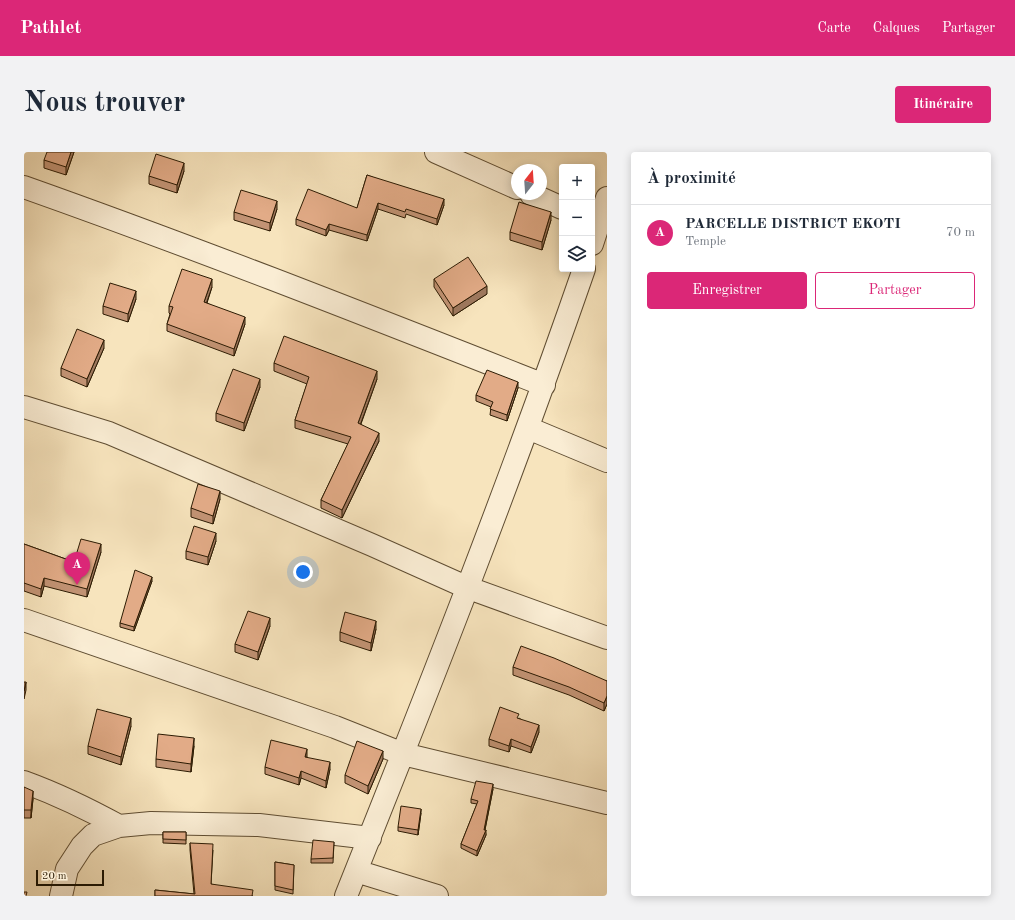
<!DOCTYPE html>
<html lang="fr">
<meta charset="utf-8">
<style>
body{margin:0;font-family:"Old Standard TT",serif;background:#f2f2f3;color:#1f2937}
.controls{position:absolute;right:12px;top:12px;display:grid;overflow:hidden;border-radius:4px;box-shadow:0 2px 10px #0003}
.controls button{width:36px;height:36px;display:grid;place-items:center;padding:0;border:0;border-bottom:1px solid #e0e1e3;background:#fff;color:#1f2937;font:20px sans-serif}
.compass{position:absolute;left:487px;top:12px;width:36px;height:36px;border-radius:50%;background:#fff;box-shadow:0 2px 10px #0003;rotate:17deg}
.scale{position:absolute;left:12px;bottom:10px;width:68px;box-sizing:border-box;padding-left:4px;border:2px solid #2c1b03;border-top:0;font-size:11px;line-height:14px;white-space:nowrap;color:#2c1b03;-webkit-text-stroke:3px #faedd4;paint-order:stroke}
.you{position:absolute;left:279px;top:420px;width:14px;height:14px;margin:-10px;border:3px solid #fff;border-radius:50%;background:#1a73e8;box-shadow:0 0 0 6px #1a73e833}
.badge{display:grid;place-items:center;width:26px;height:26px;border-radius:50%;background:#db2777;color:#fff;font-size:13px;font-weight:700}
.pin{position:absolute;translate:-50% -33px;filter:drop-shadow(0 1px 2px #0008)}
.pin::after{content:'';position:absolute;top:21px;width:14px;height:12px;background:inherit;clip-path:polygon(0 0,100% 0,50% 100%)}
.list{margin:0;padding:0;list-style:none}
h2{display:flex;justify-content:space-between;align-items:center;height:52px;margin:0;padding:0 16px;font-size:17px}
h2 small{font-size:13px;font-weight:400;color:#747a83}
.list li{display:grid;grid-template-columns:26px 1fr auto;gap:12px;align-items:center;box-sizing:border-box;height:56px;padding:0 16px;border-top:1px solid #e0e1e3}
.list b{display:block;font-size:15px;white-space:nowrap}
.list p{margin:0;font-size:13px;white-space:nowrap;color:#747a83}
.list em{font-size:13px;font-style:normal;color:#747a83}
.actions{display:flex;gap:8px;padding:12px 16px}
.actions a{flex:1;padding:9px 0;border:1px solid #db2777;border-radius:4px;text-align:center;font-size:14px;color:#db2777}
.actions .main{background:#db2777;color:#fff}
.icon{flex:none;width:22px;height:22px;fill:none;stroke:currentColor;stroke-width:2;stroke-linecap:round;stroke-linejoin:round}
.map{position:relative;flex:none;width:583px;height:744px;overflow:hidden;border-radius:4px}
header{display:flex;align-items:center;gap:24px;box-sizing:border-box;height:56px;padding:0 20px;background:#db2777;color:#fff}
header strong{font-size:19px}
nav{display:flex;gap:22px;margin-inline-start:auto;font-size:14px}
.intro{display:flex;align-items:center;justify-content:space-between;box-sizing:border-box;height:96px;padding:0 24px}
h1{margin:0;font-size:28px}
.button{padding:10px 18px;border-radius:4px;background:#db2777;color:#fff;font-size:14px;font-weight:700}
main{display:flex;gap:24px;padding:0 24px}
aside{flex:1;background:#fff;border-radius:4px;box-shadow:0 2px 10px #0003}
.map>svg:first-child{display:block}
</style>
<header>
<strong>Pathlet</strong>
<nav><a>Carte</a><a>Calques</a><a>Partager</a></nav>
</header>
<div class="intro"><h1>Nous trouver</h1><a class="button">Itinéraire</a></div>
<main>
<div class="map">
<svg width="583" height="744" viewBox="0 0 583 744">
<rect width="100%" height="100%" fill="#f7e4bd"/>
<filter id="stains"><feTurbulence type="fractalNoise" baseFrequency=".005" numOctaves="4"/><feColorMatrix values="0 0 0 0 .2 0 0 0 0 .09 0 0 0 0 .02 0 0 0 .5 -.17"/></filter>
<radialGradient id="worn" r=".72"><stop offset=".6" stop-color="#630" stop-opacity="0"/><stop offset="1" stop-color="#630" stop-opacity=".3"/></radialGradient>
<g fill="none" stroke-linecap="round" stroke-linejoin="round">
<defs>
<path id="minor" d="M 412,0 L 493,36
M 0,35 C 175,97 347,165 520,233
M 507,42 L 538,56
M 568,92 L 583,46
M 0,255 L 85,281 L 348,393 L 442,435 L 583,486
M 504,276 L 583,309
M 0,468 L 311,575 L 379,602 L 583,651
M 0,630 C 33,642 64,657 95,674
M 332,719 L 413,744
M 37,744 L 43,717 L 58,694 L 69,683 L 95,674 L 127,671 L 235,673 L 346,686
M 322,744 C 405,537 487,328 560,117"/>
</defs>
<use href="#minor" stroke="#5f4d32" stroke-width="24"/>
<use href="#minor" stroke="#faedd4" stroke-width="22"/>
</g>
<path fill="#c29374" stroke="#2c1b03" d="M 50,0 L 42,23 L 20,16 L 20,8 Z
M 160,19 L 153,41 L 125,32 L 125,24 Z
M 343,23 L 420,53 L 413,73 L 382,62 L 381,66 L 354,57 L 343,89 L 305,78 L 302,84 L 272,73 L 272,67 L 333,56 Z
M 253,57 L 246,79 L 210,68 L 210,60 Z
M 527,68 L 518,98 L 486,88 L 486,80 Z
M 410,127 L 463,142 L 429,164 L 410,135 Z
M 188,135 L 183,151 L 221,172 L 210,204 L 143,179 L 143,172 L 146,162 L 145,161 L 145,154 Z
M 112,147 L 104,170 L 79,162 L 79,154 Z
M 80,196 L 63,235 L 37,224 L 37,216 Z
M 250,211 L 353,227 L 337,272 L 355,289 L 318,366 L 297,356 L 297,348 L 324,292 L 271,276 L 271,268 L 283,232 L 250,219 Z
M 236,235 L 220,279 L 192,269 L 192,261 Z
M 494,236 L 483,269 L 466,263 L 467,255 L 452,249 L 452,243 Z
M 196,347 L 189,372 L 167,365 L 167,356 Z
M 192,389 L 184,413 L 162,407 L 162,399 Z
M 0,392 L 50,410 L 77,400 L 63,445 L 20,434 L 17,445 L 0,439 Z
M 128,429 L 110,479 L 96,475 L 96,471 Z
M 246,474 L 234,508 L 211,500 L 211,492 Z
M 352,477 L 347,499 L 316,489 L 316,480 Z
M 489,515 L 583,529 L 583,552 L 580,559 L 545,543 L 489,523 Z
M 495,566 L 515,580 L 507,601 L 487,594 L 485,600 L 465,594 L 465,587 Z
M 107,574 L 97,613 L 64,602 L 64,594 Z
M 170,594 L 167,620 L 132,615 L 132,607 Z
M 283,604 L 282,606 L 306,617 L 302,636 L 277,626 L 275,633 L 241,622 L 241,615 Z
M 359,607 L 344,642 L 321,631 L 321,623 Z
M 0,635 L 9,647 L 7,666 L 0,666 Z
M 469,637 L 461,678 L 462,683 L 453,704 L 437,696 L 437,692 L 453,652 L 447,651 L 447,647 Z
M 397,661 L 394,683 L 374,679 L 374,675 Z
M 139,680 L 162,680 L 162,692 L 139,691 Z
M 310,690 L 309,711 L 287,711 L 287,707 Z
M 166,691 L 189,698 L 187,732 L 229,744 L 131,744 L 131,738 L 170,742 L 166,698 Z
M 251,710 L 270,713 L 269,742 L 251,738 Z"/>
<path fill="#9e785e" stroke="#2c1b03" d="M 47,0 L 50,0 L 42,23 L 42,15 Z
M 160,11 L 160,19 L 153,41 L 153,33 Z
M 420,47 L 420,53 L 413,73 L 413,67 Z
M 253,49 L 253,57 L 246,79 L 246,71 Z
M 354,51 L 354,57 L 343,89 L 343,83 Z
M 527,60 L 527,68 L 518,98 L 518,90 Z
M 305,72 L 305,78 L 302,84 L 302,78 Z
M 188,127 L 188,135 L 180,158 L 180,150 Z
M 463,134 L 463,142 L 429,164 L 429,156 Z
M 112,139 L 112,147 L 104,170 L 104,162 Z
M 221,165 L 221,172 L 210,204 L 210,197 Z
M 80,188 L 80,196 L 63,235 L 63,227 Z
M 353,219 L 353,227 L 334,279 L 334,271 Z
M 236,227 L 236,235 L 220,279 L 220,271 Z
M 494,230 L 494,236 L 483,269 L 483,263 Z
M 355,281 L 355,289 L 318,366 L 318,358 Z
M 196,339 L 196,347 L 189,372 L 189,364 Z
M 192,381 L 192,389 L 184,413 L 184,405 Z
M 77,392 L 77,400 L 63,445 L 63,437 Z
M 128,425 L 128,429 L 110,479 L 110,475 Z
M 20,426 L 20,434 L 17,445 L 17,437 Z
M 246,466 L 246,474 L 234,508 L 234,500 Z
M 352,469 L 352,477 L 347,499 L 347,491 Z
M 2,530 L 2,538 L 0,547 L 0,539 Z
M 583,544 L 583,552 L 580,559 L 580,551 Z
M 107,566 L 107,574 L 97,613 L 97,605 Z
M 515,573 L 515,580 L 507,601 L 507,595 Z
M 170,586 L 170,594 L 167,620 L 167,612 Z
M 487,587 L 487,594 L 485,600 L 485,594 Z
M 283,597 L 283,604 L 281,613 L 281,605 Z
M 359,599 L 359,607 L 344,642 L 344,634 Z
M 306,610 L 306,617 L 302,636 L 302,629 Z
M 277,619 L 277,626 L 275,633 L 275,626 Z
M 469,632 L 469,637 L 460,682 L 460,678 Z
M 9,639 L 9,647 L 7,666 L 7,658 Z
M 397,657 L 397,661 L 394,683 L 394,678 Z
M 462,678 L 462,683 L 453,704 L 453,699 Z"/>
<path fill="#e2ab87" stroke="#2c1b03" d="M 23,0 L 47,0 L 42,15 L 20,8 Z
M 132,2 L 160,11 L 153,33 L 125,24 Z
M 343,23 L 420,47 L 413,67 L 382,57 L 381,60 L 354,51 L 343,83 L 305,72 L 302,78 L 272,67 L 284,37 L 333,56 Z
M 217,38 L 253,49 L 246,71 L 210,60 Z
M 495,50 L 527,60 L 518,90 L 486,80 Z
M 444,105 L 463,134 L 429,156 L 410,127 Z
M 158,117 L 188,127 L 180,150 L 221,165 L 210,197 L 143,172 L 149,155 L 145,154 Z
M 86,131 L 112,139 L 104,162 L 79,154 Z
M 53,177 L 80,188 L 63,227 L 37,216 Z
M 260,184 L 353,219 L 334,271 L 355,281 L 318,358 L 297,348 L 327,285 L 271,268 L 285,225 L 250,211 Z
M 209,217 L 236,227 L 220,271 L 192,261 Z
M 463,218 L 494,230 L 483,263 L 466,257 L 469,250 L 452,243 Z
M 174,332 L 196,339 L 189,364 L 167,356 Z
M 170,374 L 192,381 L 184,405 L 162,399 Z
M 57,387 L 77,392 L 63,437 L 20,426 L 17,437 L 0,431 L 0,392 L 50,410 Z
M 111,418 L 128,425 L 110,475 L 96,471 Z
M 224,459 L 246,466 L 234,500 L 211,492 Z
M 321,460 L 352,469 L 347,491 L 316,480 Z
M 497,494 L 530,506 L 583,529 L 583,544 L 580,551 L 545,535 L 489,515 Z
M 0,530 L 2,530 L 0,539 Z
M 476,555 L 495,562 L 493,566 L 515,573 L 507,595 L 487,587 L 485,594 L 465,587 Z
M 73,557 L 107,566 L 97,605 L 64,594 Z
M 134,582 L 170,586 L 167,612 L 132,607 Z
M 247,588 L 283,597 L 281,605 L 306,610 L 302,629 L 277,619 L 275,626 L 241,615 Z
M 333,589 L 359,599 L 344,634 L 321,623 Z
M 452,629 L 469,632 L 460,678 L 462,678 L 453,699 L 437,692 L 454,649 L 447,647 Z
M 0,635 L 9,639 L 7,658 L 0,658 Z
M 377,654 L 397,657 L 394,678 L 374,675 Z
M 139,680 L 162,680 L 162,688 L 139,687 Z
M 289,688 L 310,690 L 309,706 L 287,707 Z
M 166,691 L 189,692 L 187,732 L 229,738 L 228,744 L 131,744 L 131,738 L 171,742 Z
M 251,710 L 270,713 L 269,738 L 251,734 Z
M 0,740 L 3,740 L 2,744 L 0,744 Z"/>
<rect width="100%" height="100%" filter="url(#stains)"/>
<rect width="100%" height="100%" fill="url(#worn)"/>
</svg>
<div class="controls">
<button>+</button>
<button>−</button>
<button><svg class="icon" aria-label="layers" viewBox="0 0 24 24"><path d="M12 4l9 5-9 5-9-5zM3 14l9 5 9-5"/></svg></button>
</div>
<svg class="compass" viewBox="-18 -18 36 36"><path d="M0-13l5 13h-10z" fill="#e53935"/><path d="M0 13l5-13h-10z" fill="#747a83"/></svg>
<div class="scale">20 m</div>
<div class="you"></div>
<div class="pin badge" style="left:53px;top:433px">A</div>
</div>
<aside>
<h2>À proximité<small></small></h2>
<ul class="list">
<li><span class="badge">A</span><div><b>PARCELLE DISTRICT EKOTI</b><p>Temple</p></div><em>70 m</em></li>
</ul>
<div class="actions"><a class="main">Enregistrer</a><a>Partager</a></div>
</aside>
</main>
